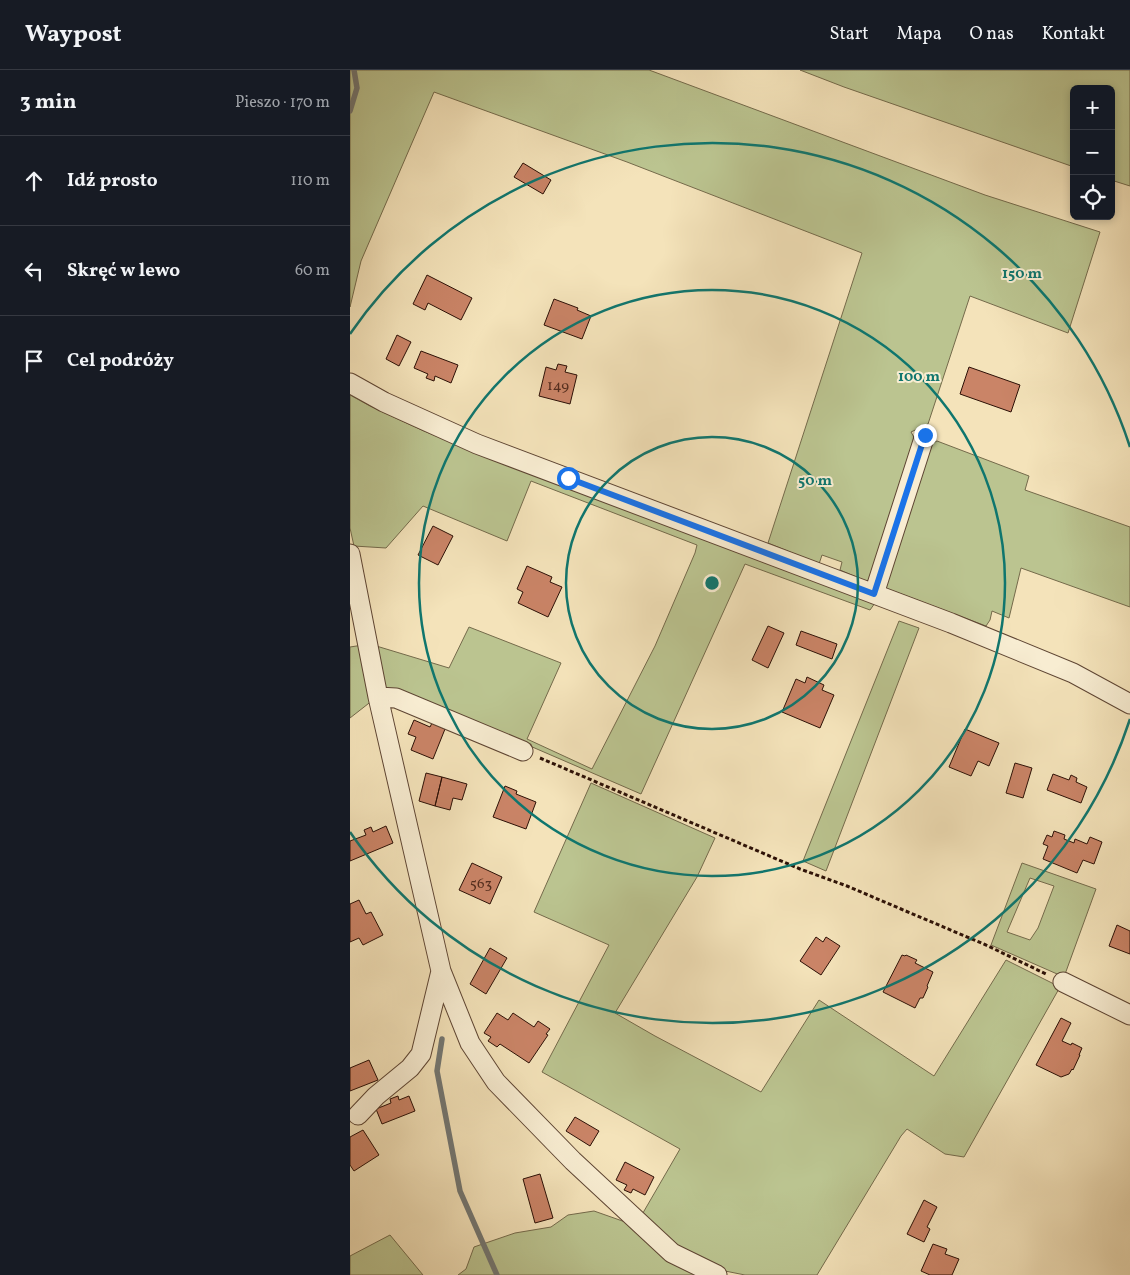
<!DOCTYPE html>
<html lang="pl">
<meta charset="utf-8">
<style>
body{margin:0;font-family:Vollkorn,serif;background:#242831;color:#f1f3f6}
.controls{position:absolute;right:15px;top:15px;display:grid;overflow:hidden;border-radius:8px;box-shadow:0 2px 8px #0003}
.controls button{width:45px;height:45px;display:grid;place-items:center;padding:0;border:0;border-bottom:1px solid #363941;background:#171b24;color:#f1f3f6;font:25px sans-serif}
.stop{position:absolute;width:15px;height:15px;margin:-11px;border:4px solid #1a73e8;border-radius:50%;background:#fff}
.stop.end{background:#1a73e8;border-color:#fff;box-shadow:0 1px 5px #0008}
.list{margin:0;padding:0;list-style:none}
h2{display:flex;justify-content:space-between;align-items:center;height:65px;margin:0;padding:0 20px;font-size:21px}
h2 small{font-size:16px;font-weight:400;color:#9ea1a6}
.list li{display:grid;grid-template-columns:32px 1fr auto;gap:15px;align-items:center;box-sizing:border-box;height:90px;padding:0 20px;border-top:1px solid #363941}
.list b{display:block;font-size:19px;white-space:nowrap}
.list em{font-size:16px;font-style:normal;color:#9ea1a6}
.icon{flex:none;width:28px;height:28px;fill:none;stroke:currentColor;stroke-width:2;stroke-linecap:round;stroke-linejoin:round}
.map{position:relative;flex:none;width:780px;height:1205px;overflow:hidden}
header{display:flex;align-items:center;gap:30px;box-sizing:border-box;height:70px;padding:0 25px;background:#171b24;border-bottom:1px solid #363941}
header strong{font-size:24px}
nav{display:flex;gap:28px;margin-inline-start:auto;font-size:18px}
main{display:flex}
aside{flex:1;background:#171b24}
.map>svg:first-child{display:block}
</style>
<header>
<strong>Waypost</strong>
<nav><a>Start</a><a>Mapa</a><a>O nas</a><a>Kontakt</a></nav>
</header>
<main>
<aside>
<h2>3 min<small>Pieszo · 170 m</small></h2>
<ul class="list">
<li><svg class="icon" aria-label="ahead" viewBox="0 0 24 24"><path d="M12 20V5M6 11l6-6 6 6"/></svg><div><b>Idź prosto</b></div><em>110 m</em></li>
<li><svg class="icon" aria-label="left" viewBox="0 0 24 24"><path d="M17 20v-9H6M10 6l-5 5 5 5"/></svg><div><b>Skręć w lewo</b></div><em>60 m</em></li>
<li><svg class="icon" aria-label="arrive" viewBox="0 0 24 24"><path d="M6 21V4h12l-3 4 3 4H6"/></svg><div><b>Cel podróży</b></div></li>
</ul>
</aside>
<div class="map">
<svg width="780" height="1205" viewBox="0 0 780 1205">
<rect width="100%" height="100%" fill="#f4e3ba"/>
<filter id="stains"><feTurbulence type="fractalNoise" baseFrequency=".004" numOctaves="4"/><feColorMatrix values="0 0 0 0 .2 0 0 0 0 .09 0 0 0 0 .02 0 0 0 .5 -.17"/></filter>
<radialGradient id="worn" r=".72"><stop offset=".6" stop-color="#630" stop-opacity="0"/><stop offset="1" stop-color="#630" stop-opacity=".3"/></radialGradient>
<path fill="#bbc490" stroke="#746a4b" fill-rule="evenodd" d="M 0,0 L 299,0 L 635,125 L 750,162 L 718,263 L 620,226 L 578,354 L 561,362 L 565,369 L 522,503 L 518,512 L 490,500 L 492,492 L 472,485 L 469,494 L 418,473 L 512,183 L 277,92 L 84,22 L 11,191 L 0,237 Z
M 450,0 L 780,0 L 780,116 L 761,110 L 761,19 L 724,19 L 724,97 L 494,17 Z
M 0,325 L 20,336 L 74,361 L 191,408 L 525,533 L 520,540 L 395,494 L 291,724 L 180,676 L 33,620 L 23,575 L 99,598 L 119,557 L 211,593 L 177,669 L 242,699 L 305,576 L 345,483 L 347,475 L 181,411 L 157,471 L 73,436 L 36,478 L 4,476 L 0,458 Z
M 587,371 L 679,406 L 675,420 L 780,457 L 780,537 L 671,498 L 659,548 L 642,541 L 640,550 L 636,556 L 535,518 L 579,375 Z
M 549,551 L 569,558 L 476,801 L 453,791 Z
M 13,575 L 23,630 L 0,648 L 0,577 Z
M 241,713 L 365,768 L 347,807 L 265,943 L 305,966 L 411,1022 L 469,930 L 584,1006 L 656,890 L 710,917 L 614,1087 L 595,1084 L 557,1059 L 551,1066 L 467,1205 L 395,1205 L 375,1201 L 324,1175 L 290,1148 L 330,1079 L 192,1002 L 259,875 L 184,842 Z
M 672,793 L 746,819 L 714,907 L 641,875 ZM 680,808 L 704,816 L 688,858 L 680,870 L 657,862 Z
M 244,1141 L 281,1154 L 346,1205 L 108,1205 L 116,1199 L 124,1177 L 165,1163 L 201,1157 L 218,1145 Z
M 40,1165 L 73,1205 L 0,1205 L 0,1186 Z"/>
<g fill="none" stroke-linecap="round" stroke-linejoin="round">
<path stroke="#737773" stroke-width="5.5" d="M 0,41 L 7,18 L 4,0
M 92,969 L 87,1001 L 110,1121 L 147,1205"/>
</g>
<path fill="#ca8467" stroke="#2c1006" d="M 173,93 L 201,110 L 193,124 L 164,107 Z
M 77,205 L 122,228 L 111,250 L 78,233 L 75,240 L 63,234 Z
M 204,229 L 228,238 L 227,240 L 241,246 L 232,269 L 194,255 Z
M 47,265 L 61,272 L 49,296 L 36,289 Z
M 71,281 L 108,295 L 101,313 L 85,306 L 84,311 L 76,308 L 78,304 L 64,298 Z
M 208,294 L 217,296 L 215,302 L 227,305 L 220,334 L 189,326 L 196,297 L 206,300 Z
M 619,297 L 670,315 L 661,342 L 610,324 Z
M 83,456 L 103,466 L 88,495 L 68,485 Z
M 177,496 L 202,507 L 200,512 L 212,517 L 198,547 L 168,533 L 173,522 L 167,519 Z
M 418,556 L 434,563 L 418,598 L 402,590 Z
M 451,561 L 487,574 L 482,589 L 446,575 Z
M 457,607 L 474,615 L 472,620 L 484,625 L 470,658 L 432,642 L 446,609 L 455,613 Z
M 64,650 L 80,657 L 82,653 L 95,659 L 83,689 L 61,680 L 66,667 L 58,664 Z
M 615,659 L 649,673 L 639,696 L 628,691 L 621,706 L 599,697 Z
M 665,693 L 682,698 L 673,728 L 656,723 Z
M 76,703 L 92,707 L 85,736 L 69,731 Z
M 703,704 L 719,710 L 721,705 L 727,708 L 726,712 L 737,717 L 731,733 L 697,720 Z
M 92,707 L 117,714 L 112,730 L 103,728 L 100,740 L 85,736 Z
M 155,716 L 167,721 L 166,724 L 186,732 L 176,759 L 143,747 Z
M 36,756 L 43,773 L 0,791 L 0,771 L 16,765 L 14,760 L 21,757 L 23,762 Z
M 704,761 L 715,765 L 714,769 L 724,773 L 725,769 L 737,774 L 740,767 L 752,772 L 744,794 L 733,790 L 727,803 L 693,789 L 698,776 L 693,774 L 697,765 L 702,767 Z
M 122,793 L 152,807 L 140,834 L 109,820 Z
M 9,830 L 16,844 L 21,842 L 33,865 L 13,875 L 9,868 L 0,872 L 0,834 Z
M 767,855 L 780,861 L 780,884 L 759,876 Z
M 466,867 L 473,872 L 476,867 L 490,876 L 471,905 L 450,891 Z
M 140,878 L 157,888 L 136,924 L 120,914 Z
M 552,885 L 555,886 L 556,885 L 567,890 L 565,893 L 583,902 L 577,916 L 578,917 L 573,928 L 570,928 L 565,938 L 533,922 Z
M 147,943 L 158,950 L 163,943 L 184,957 L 188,951 L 200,959 L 196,964 L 198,965 L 179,993 L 150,974 L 147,977 L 138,971 L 141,967 L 134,963 Z
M 711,948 L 721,953 L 712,971 L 721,975 L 722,973 L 732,978 L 729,985 L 730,985 L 723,1000 L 722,999 L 719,1004 L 711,1007 L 686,995 Z
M 19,990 L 28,1010 L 0,1021 L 0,998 Z
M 48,1026 L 49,1030 L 59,1026 L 65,1041 L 32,1054 L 26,1039 L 41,1033 L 40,1029 Z
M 225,1047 L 249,1061 L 240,1076 L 216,1061 Z
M 13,1060 L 29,1085 L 4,1101 L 0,1095 L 0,1067 Z
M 275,1092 L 304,1107 L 295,1125 L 283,1119 L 281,1123 L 274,1120 L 277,1115 L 266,1110 Z
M 190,1104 L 203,1148 L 185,1153 L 173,1109 Z
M 574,1130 L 587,1137 L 577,1157 L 580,1159 L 574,1172 L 557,1164 Z
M 583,1174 L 597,1179 L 595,1184 L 609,1189 L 602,1205 L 580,1205 L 571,1201 Z"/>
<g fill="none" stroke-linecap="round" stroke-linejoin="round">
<defs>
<path id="minor" d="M 0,313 L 34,332 L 127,374 L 601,553 L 723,603 L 780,634
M 0,484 L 28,627 L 91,901 L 120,973 L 146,1012 L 223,1091 L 322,1183 L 367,1205
M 524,524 L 575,365
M 28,627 L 46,628 L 173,681
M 713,912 L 780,945
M 8,1045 L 26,1026 L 60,998 L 71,984 L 91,901"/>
</defs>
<use href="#minor" stroke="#5e4533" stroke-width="21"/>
<path stroke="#2c1006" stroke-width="3" stroke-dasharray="4 2.5" stroke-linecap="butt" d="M 190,688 L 450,799 L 497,816 L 551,839 L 636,875 L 696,904"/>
<use href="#minor" stroke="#f8edd2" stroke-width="19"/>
</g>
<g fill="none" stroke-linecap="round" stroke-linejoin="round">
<path stroke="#1a73e8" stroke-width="6" d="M 218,408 L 524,524 L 575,365"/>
</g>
<g fill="none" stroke="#0f766e" stroke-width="2.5">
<circle cx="362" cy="513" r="146"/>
<circle cx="362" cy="513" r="293"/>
<path d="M780 649A439 439 0 0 1 0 762M0 264A439 439 0 0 1 780 377"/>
</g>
<g text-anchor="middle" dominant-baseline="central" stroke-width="4" stroke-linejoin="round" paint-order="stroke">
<g font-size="15" fill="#542d1e">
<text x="208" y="316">149</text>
<text x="131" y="814">563</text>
</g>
</g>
<circle cx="362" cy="513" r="8" fill="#0f766e" stroke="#f8edd2" stroke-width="2.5"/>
<g font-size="15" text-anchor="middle" font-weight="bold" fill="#0f766e" stroke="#f8edd2" stroke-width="4" stroke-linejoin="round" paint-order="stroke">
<text x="672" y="208">150 m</text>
<text x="569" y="311">100 m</text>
<text x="465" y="415">50 m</text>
</g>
<rect width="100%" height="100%" filter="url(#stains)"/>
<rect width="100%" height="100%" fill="url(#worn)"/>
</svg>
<div class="controls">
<button>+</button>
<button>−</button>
<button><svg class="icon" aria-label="locate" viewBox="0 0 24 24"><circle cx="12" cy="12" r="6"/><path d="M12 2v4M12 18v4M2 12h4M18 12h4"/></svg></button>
</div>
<div class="stop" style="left:218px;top:408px"></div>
<div class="stop end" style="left:575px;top:365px"></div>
</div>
</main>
